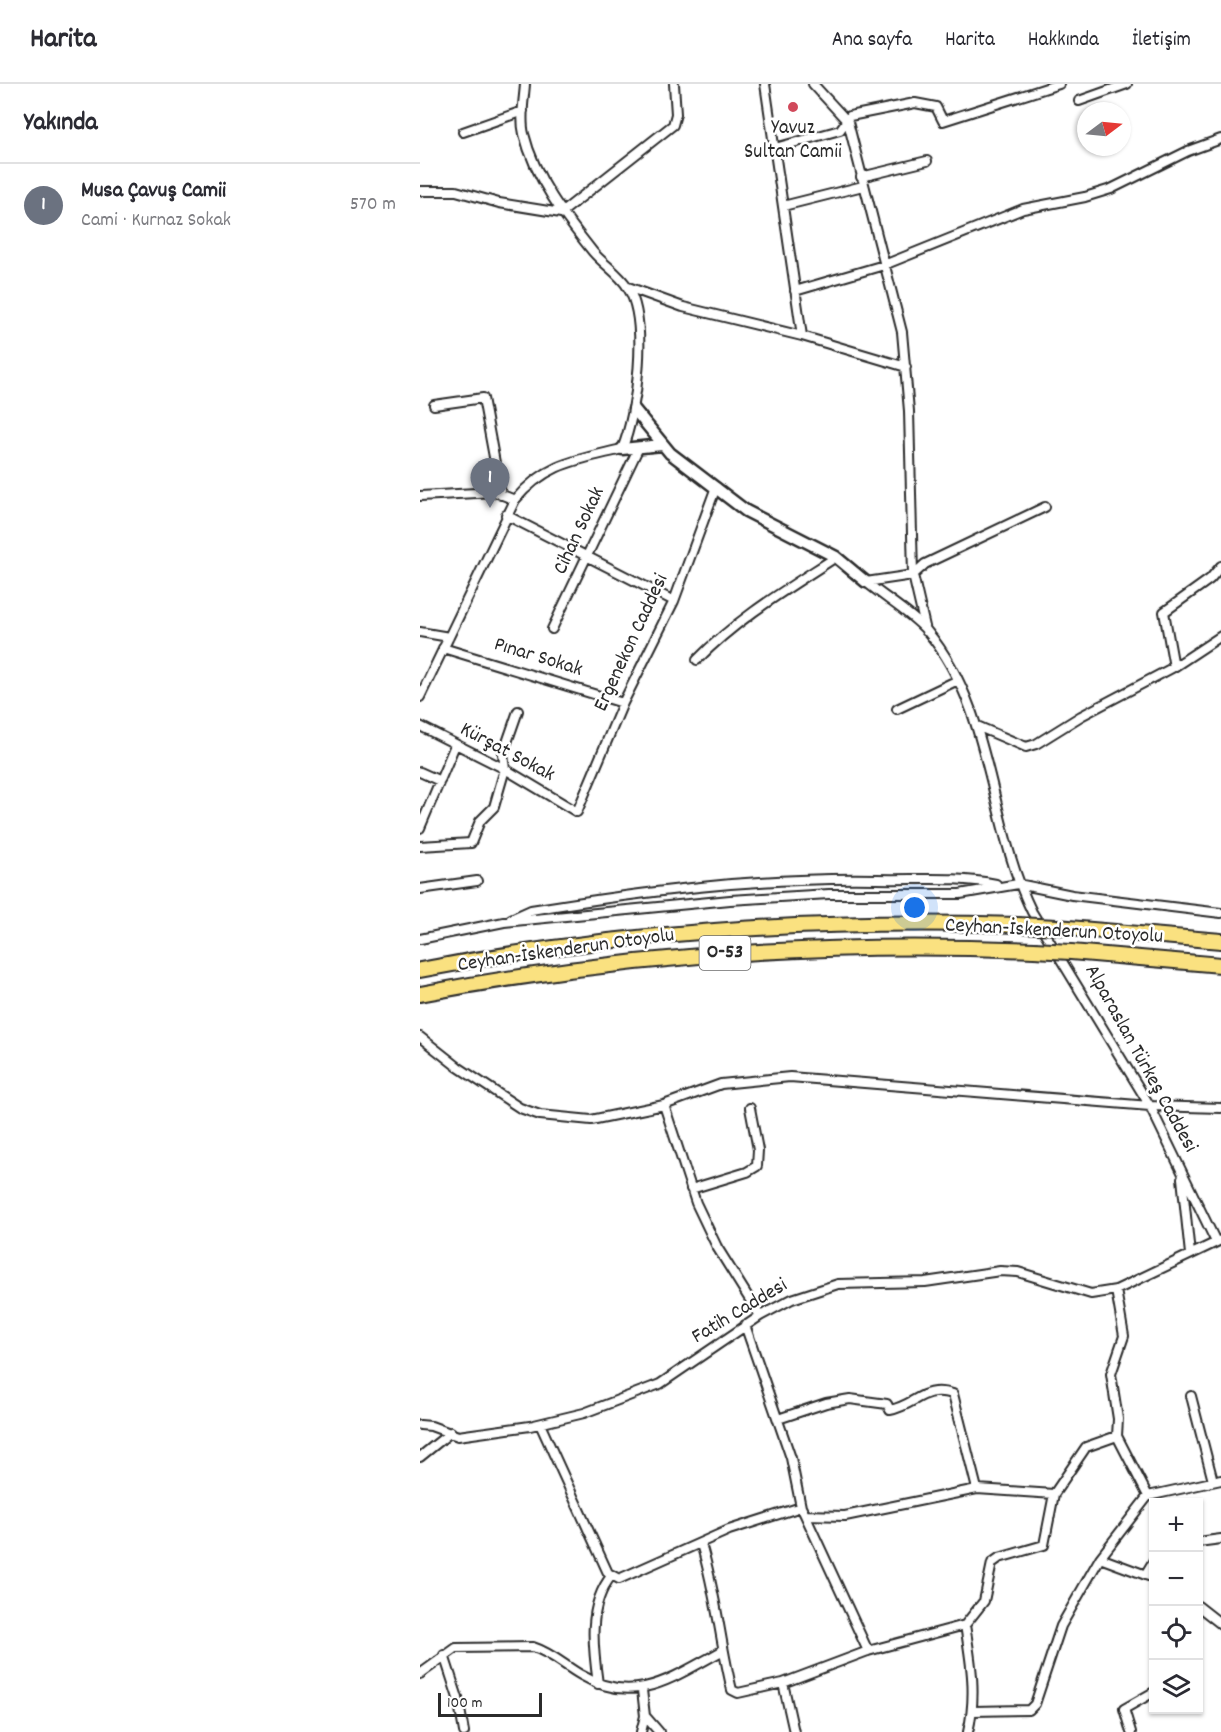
<!DOCTYPE html>
<html lang="tr">
<meta charset="utf-8">
<style>
body{margin:0;font-family:Dekko,sans-serif;background:#f2f2f3;color:#2b2b33}
.controls{position:absolute;right:18px;bottom:18px;display:grid;overflow:hidden;border-radius:0px;box-shadow:0 2px 4px #0004}
.controls button{width:54px;height:54px;display:grid;place-items:center;padding:0;border:0;border-bottom:2px solid #e1e1e2;background:#fff;color:#2b2b33;font:30px sans-serif}
.compass{position:absolute;left:657px;top:18px;width:54px;height:54px;border-radius:50%;background:#fff;box-shadow:0 2px 4px #0004;rotate:74deg}
.scale{position:absolute;left:18px;bottom:15px;width:104px;box-sizing:border-box;padding-left:6px;border:3px solid #2b2b2b;border-top:0;font-size:16px;line-height:21px;white-space:nowrap;color:#2b2b2b;-webkit-text-stroke:4px #fff;paint-order:stroke}
.you{position:absolute;left:495px;top:824px;width:21px;height:21px;margin:-15px;border:4px solid #fff;border-radius:50%;background:#1a73e8;box-shadow:0 0 0 9px #1a73e833}
.badge{display:grid;place-items:center;width:39px;height:39px;border-radius:50%;background:#d1495b;color:#fff;font-size:20px;font-weight:700}
.pin{position:absolute;translate:-50% -50px;filter:drop-shadow(0 2px 3px #0008)}
.pin::after{content:'';position:absolute;top:32px;width:21px;height:18px;background:inherit;clip-path:polygon(0 0,100% 0,50% 100%)}
.list{margin:0;padding:0;list-style:none}
h2{display:flex;justify-content:space-between;align-items:center;height:78px;margin:0;padding:0 24px;font-size:26px}
h2 small{font-size:20px;font-weight:400;color:#7c7c81}
.list li{display:grid;grid-template-columns:39px 1fr auto;gap:18px;align-items:center;box-sizing:border-box;height:84px;padding:0 24px;border-top:2px solid #e1e1e2}
.list b{display:block;font-size:22px;white-space:nowrap}
.list p{margin:0;font-size:20px;white-space:nowrap;color:#7c7c81}
.list em{font-size:20px;font-style:normal;color:#7c7c81}
.icon{flex:none;width:33px;height:33px;fill:none;stroke:currentColor;stroke-width:2;stroke-linecap:round;stroke-linejoin:round}
.map{position:relative;flex:none;width:801px;height:1648px;overflow:hidden}
header{display:flex;align-items:center;gap:36px;box-sizing:border-box;height:84px;padding:0 30px;background:#fff;border-bottom:2px solid #e1e1e2}
header strong{font-size:28px}
nav{display:flex;gap:33px;margin-inline-start:auto;font-size:21px}
main{display:flex}
aside{flex:1;background:#fff}
.map>svg:first-child{display:block}
</style>
<header>
<strong>Harita</strong>
<nav><a>Ana sayfa</a><a>Harita</a><a>Hakkında</a><a>İletişim</a></nav>
</header>
<main>
<aside>
<h2>Yakında<small></small></h2>
<ul class="list">
<li><span class="badge" style="background:#6b7280">1</span><div><b>Musa Çavuş Camii</b><p>Cami · Kurnaz Sokak</p></div><em>570 m</em></li>
</ul>
</aside>
<div class="map">
<svg width="801" height="1648" viewBox="0 0 801 1648">
<rect width="100%" height="100%" fill="#fff"/>
<filter id="ink" filterUnits="userSpaceOnUse"><feTurbulence type="fractalNoise" baseFrequency=".0167" numOctaves="2"/><feDisplacementMap in="SourceGraphic" scale="12" xChannelSelector="R" yChannelSelector="G"/><feConvolveMatrix kernelMatrix="1 2 1 2 8 2 1 2 1" color-interpolation-filters="sRGB"/></filter>
<g filter="url(#ink)">
<g fill="none" stroke-linecap="round" stroke-linejoin="round">
<defs>
<path id="street" d="M 345,0 L 382,252
M 393,0 L 428,38 L 482,248 L 489,327 L 493,491 L 506,547
M 659,17 L 707,0
M 43,48 L 103,27
M 355,64 L 420,46 L 430,32 L 495,19 L 516,23 L 523,37 L 639,0
M 441,93 L 507,77
M 0,107 L 36,107 L 79,119 L 141,129 L 253,41 L 256,30 L 254,0
M 363,122 L 443,102
M 208,203 L 263,223 L 382,252 L 486,283
M 375,207 L 464,181 L 603,125 L 665,113 L 691,105 L 768,67 L 801,55
M 14,321 L 63,314 L 81,411
M 0,412 L 75,408 L 95,416
M 86,431 L 254,517
M 446,498 C 465,514 491,529 507,547 C 574,627 568,739 612,828 L 730,1022 L 796,1158
M 446,498 L 493,491 L 505,480 L 625,423
M 132,545 L 219,363
M 0,548 L 29,553
M 23,564 L 203,619
M 277,576 C 318,534 367,505 416,473
M 754,583 L 801,552
M 0,613 L 95,416 C 126,379 157,376 202,365 C 217,330 229,237 208,204 C 200,190 183,180 173,168 C 145,133 115,95 104,50 C 100,34 104,16 105,0
M 477,625 L 538,596
M 0,642 L 85,685 L 157,728 L 203,619 L 254,517 L 296,403
M 557,642 L 606,663 L 616,660 L 661,632 L 754,583 L 744,528 L 790,495 L 801,482
M 0,688 L 20,697
M 0,744 L 35,661
M 0,762 L 51,759 L 60,737 L 74,723 L 85,685 L 83,670 L 98,627
M 0,805 L 57,797
M 91,835 L 111,826 C 226,807 341,793 457,795 C 497,796 537,792 576,800
M 0,855 L 84,838 L 310,816 L 409,810 L 540,810 L 598,800 L 652,811 L 801,829
M 0,953 L 38,983 L 100,1024 L 120,1031 L 171,1036 L 244,1021 L 301,1000 L 370,993 L 730,1022 L 801,1024
M 244,1021 L 276,1119 L 297,1163 L 340,1232
M 762,1094 L 770,1170
M 271,1105 L 327,1088 L 337,1082 L 338,1066 L 330,1024
M 696,1206 L 704,1252 L 691,1290 L 698,1335 L 697,1352 L 728,1412
M 325,1241 L 371,1374 L 381,1423 L 385,1431 L 425,1432 L 557,1405 L 634,1410
M 771,1312 L 793,1397
M 358,1335 L 406,1319 L 430,1315 L 467,1320 L 470,1326 C 496,1321 503,1301 533,1310 L 557,1405
M 120,1340 L 188,1489 L 199,1495 L 309,1446 L 381,1423
M 0,1341 L 11,1342 L 38,1352 L 110,1342 L 164,1329 L 240,1300 L 340,1232 L 372,1215 L 418,1200 L 505,1198 L 580,1187 L 598,1188 L 671,1210 L 696,1206 L 801,1156
M 0,1373 L 31,1348
M 385,1431 L 448,1567
M 778,1458 L 801,1455
M 281,1460 C 296,1508 300,1557 312,1606 L 318,1609 L 363,1599 L 448,1567 L 545,1541 L 564,1517 L 572,1479 L 579,1474 L 624,1461 L 634,1410 L 666,1363 L 697,1352
M 680,1474 L 734,1494
M 725,1491 L 734,1476
M 778,1522 L 801,1540
M 545,1541 C 551,1578 557,1611 548,1648
M 24,1571 L 38,1614 L 44,1648
M 0,1590 L 36,1564 L 113,1563 C 132,1569 145,1582 161,1591 C 215,1623 253,1593 302,1567
M 363,1599 L 374,1648
M 178,1600 C 173,1564 167,1521 192,1491
M 553,1627 L 609,1626 L 615,1620 L 641,1542 L 680,1474 L 728,1412 L 801,1396
M 225,1632 L 239,1648
M 221,1648 L 225,1632 L 222,1606
M 711,1648 L 704,1625 L 734,1608"/>
<path id="secondary" d="M 214,325 L 250,369 L 326,427 L 416,473 L 446,498
M 202,365 L 242,361"/>
<path id="highway" d="M 637,843 L 801,857
M 651,868 L 801,881
M 0,886 C 202,847 392,835 598,841
M 0,910 C 203,871 407,857 614,866"/>
</defs>
<use href="#street" stroke="#2b2b2b" stroke-width="12"/>
<use href="#secondary" stroke="#2b2b2b" stroke-width="15"/>
<use href="#highway" stroke="#2b2b2b" stroke-width="18"/>
<use href="#street" stroke="#fff" stroke-width="8"/>
<use href="#secondary" stroke="#fff" stroke-width="10"/>
<use href="#highway" stroke="#fae180" stroke-width="14"/>
<defs>
<path id="highway-bridge" d="M 598,841 L 637,843
M 614,866 L 651,868"/>
</defs>
<use href="#highway-bridge" stroke="#2b2b2b" stroke-width="18" stroke-linecap="butt"/>
<use href="#highway-bridge" stroke="#fae180" stroke-width="14"/>
</g>
</g>
<circle fill="#d1495b" stroke="#fff" stroke-width="2" cx="373" cy="23" r="6"/>
<g text-anchor="middle" dominant-baseline="central" stroke-width="5" stroke-linejoin="round" paint-order="stroke">
<rect fill="#fff" stroke="#6b6b6b" stroke-width="1.5" x="279.5" y="852" width="51" height="34" rx="4.5"/>
<g font-size="20" font-weight="bold" fill="#2b2b2b">
<text x="305" y="869">O-53</text>
</g>
<g font-size="21" fill="#2b2b2b" stroke="#fff">
<text x="373" y="45">Yavuz<tspan x="373" dy="24">Sultan Camii</tspan></text>
</g>
<g font-size="21" fill="#2b2b2b" stroke="#fff">
<text transform="translate(160 447) rotate(-65)">Cihan Sokak</text>
<text transform="translate(212 559) rotate(-65)">Ergenekon Caddesi</text>
<text transform="translate(118 574) rotate(17)">Pınar Sokak</text>
<text transform="translate(87 669) rotate(28)">Kürşat Sokak</text>
<text transform="translate(634 848) rotate(3)">Ceyhan-İskenderun Otoyolu</text>
<text transform="translate(146 867) rotate(-8)">Ceyhan-İskenderun Otoyolu</text>
<text transform="translate(720 975) rotate(61)">Alparaslan Türkeş Caddesi</text>
<text transform="translate(320 1228) rotate(-31)">Fatih Caddesi</text>
</g>
</g>
</svg>
<div class="controls">
<button>+</button>
<button>−</button>
<button><svg class="icon" aria-label="locate" viewBox="0 0 24 24"><circle cx="12" cy="12" r="6"/><path d="M12 2v4M12 18v4M2 12h4M18 12h4"/></svg></button>
<button><svg class="icon" aria-label="layers" viewBox="0 0 24 24"><path d="M12 4l9 5-9 5-9-5zM3 14l9 5 9-5"/></svg></button>
</div>
<svg class="compass" viewBox="-18 -18 36 36"><path d="M0-13l5 13h-10z" fill="#e53935"/><path d="M0 13l5-13h-10z" fill="#7c7c81"/></svg>
<div class="scale">100 m</div>
<div class="you"></div>
<div class="pin badge" style="left:70px;top:424px;background:#6b7280">1</div>
</div>
</main>
